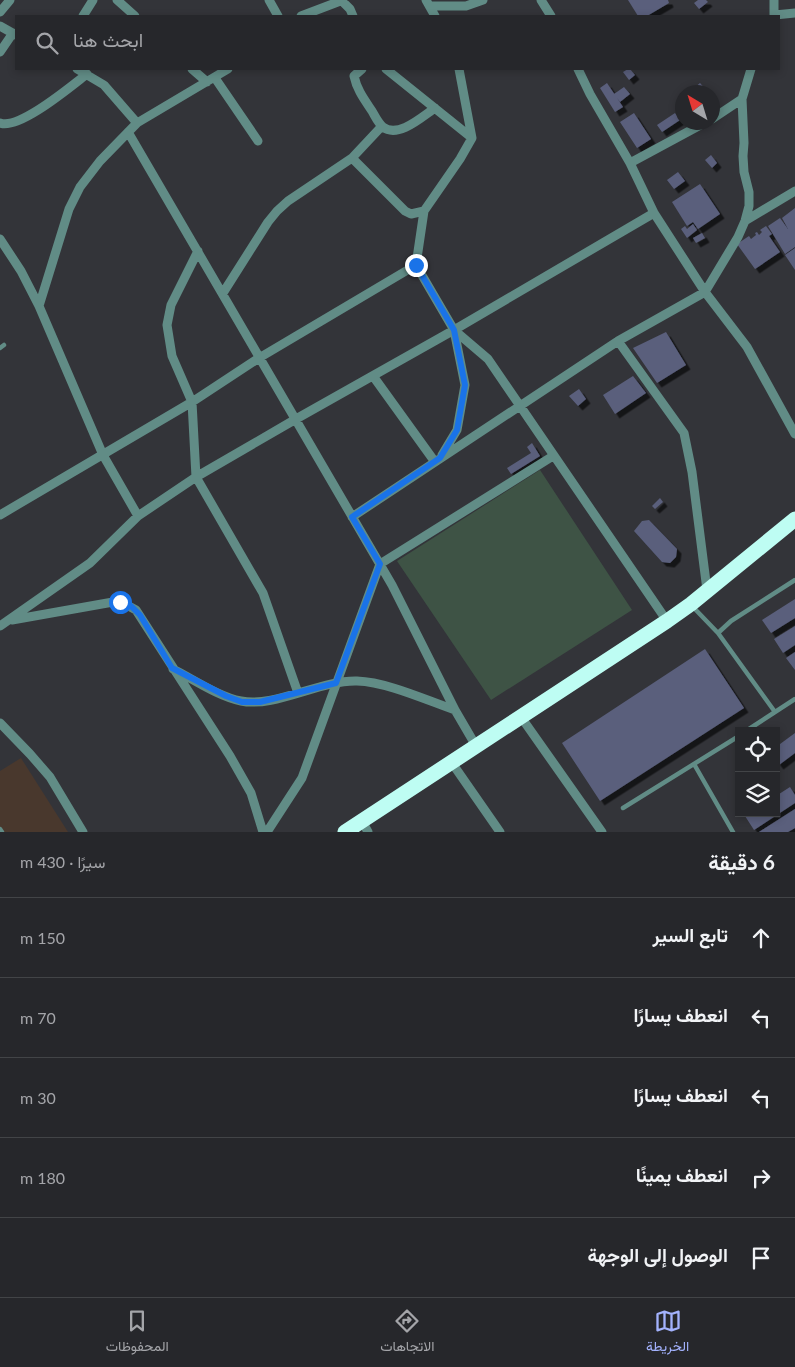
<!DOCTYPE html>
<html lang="ar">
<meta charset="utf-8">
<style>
body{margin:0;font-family:Lato,Vazirmatn,sans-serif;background:#2e2f33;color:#f1f3f6;direction:rtl}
.controls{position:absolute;right:15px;bottom:15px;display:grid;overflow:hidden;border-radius:0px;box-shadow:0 2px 8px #0003}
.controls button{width:45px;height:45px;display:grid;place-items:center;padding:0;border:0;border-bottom:1px solid #424447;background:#26272b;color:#f1f3f6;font:25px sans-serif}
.compass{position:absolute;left:675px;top:85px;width:45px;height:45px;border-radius:50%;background:#26272b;box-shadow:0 2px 8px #0003;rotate:322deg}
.stop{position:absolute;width:15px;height:15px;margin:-11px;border:4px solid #1a73e8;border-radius:50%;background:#fff}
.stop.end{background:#1a73e8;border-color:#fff;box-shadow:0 1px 5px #0008}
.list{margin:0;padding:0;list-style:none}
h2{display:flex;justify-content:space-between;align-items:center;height:65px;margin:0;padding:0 20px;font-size:21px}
h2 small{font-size:16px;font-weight:400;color:#a4a5a9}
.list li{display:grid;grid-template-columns:32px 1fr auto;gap:15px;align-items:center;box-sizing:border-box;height:80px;padding:0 20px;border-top:1px solid #424447}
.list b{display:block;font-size:19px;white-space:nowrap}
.list em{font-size:16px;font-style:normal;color:#a4a5a9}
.icon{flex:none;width:28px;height:28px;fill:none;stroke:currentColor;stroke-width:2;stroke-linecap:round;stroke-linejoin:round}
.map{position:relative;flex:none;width:795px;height:832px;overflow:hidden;direction:ltr}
.search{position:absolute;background:#26272b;box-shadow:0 2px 8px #0003;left:15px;right:15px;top:15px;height:55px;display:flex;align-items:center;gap:12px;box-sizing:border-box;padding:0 18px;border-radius:0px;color:#a4a5a9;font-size:19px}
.sheet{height:465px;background:#26272b}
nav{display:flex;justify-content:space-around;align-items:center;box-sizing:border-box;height:70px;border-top:1px solid #424447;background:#26272b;font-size:14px;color:#a4a5a9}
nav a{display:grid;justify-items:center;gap:2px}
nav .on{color:#a3b2fd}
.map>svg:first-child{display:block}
</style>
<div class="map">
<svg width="795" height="832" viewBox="0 0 795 832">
<defs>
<filter id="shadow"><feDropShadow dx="4.5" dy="4.5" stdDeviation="0" flood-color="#0009"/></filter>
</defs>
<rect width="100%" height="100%" fill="#333439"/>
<path fill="#49382d" d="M 21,758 L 68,832 L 0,832 L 0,771 Z"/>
<path fill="#3e5345" d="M 540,470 L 632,610 L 491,700 L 397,561 Z"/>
<path fill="#5a5f7c" filter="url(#shadow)" d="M 628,0 L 668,0 L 669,3 L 647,16 L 638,16 Z
M 698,0 L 706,0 L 708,2 L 699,9 L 694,3 Z
M 628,69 L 630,69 L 635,75 L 629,80 L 623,72 Z
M 607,83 L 623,107 L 615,112 L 600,88 Z
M 700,83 L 708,92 L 698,92 L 694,88 Z
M 624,87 L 630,94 L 620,102 L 614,94 Z
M 634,113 L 651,139 L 637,148 L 620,122 Z
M 675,113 L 680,120 L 662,132 L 657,125 Z
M 711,155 L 717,163 L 712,168 L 705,160 Z
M 678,172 L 685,181 L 674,189 L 667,180 Z
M 700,184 L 720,214 L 698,229 L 693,222 L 687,226 L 672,202 Z
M 795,208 L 795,247 L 785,254 L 768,226 L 780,218 L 788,229 L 782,218 Z
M 693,224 L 697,230 L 687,238 L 681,229 L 685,226 L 687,229 Z
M 766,226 L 772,234 L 769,236 L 780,252 L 755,269 L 737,244 L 749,236 L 751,239 L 756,235 L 755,233 L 757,232 L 759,235 L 762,232 L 760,230 Z
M 702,233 L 705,238 L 696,243 L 693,238 Z
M 795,248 L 795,270 L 785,255 Z
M 666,332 L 686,365 L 657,383 L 633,348 Z
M 633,376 L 646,393 L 615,414 L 603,395 Z
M 579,389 L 586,399 L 578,406 L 569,396 Z
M 532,443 L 540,456 L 511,474 L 507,468 L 531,453 L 527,447 Z
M 660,498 L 663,502 L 655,509 L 652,506 Z
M 649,520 L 677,549 L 676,557 L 670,563 L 662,562 L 634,531 L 642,521 Z
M 795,599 L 795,618 L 771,633 L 762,620 Z
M 795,626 L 795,645 L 783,653 L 774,639 Z
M 705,649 L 744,708 L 600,801 L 562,743 Z
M 795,652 L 795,670 L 786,658 Z
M 795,733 L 795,753 L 779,765 L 776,761 L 776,747 Z
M 790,787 L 795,795 L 795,803 L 754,830 L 745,816 L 750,813 L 776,813 L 776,796 Z
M 795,809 L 795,828 L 788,832 L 759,832 Z"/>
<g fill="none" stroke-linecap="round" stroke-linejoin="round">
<path stroke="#618c86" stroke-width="4.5" d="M 0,348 L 4,345
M 693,607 L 718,633 L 775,712
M 718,633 L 731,621 L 795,580
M 746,731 L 795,699
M 694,764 L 733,832
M 623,808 L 739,736
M 0,829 L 2,832"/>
<path stroke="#618c86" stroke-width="9" d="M 117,0 L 135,16
M 269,0 L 278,16
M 341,0 L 350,9 L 353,16
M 426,0 L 435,16
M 541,0 L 551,16
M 774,0 L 774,16
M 430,6 L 466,6 L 483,0
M 0,12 L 10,0
M 775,15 L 795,13
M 83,16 L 93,0
M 301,16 L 343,0
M 0,26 L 16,35
M 0,52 L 13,33
M 77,69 L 104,85 L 137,123
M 192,69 L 207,82
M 362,69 L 354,76 C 357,90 364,99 372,111 C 375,116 378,123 383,127 C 398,139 423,116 435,108
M 386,69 L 472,138
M 459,69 L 472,138 L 460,159 L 424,211 L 416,265 L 454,330 L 488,359 L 667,621
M 578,69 L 590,94 L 630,163 L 654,213 L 705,292 L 747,347 L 795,434
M 215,78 L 258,141
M 712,119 L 742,99
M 0,123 C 19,130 70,87 87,74
M 128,132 L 392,585 L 455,710 L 476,746
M 352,158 L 405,211 L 411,214 L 424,211
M 630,163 L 706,122
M 745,221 L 795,191
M 0,239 L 21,271 L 39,306 L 103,455 L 138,516
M 198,251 L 171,305 L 167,325 L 172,356 L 192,402 L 196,477 L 263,593 L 298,693
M 223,293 L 268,222 L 277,211 L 288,201 L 352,158 L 382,126
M 39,306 L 69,209 L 80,187 L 100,161 L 137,123 L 228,69
M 618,341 L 684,433 L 692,472 L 707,590
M 373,376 L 435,462
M 442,455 L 457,430 L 465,385 L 454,330
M 0,515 L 192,402 L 259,358 L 416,265
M 352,517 L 618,341 L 705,292 L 738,237 L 745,221 L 749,206 L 749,192 L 744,172 L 743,156 L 744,143 L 742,99 L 751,69
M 12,620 L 113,602 L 125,604 L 136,610 L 230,756 L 251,793 L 263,832
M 0,626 L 90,563 L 138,516 L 196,477 L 296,419 L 454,330 L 654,213
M 173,669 C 193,679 219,697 241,701 C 275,708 320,680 357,681 C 387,682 426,700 455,710
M 521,717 L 602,832
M 0,723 L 30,754 L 50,777 L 83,832
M 452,763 L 500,832
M 362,821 L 368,832
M 267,832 L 302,778 L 380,564 L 553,456"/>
<path stroke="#befdf3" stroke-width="15" d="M 345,832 L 667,621 L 691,604 L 795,519"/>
</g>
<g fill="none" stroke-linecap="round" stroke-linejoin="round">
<path stroke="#1a73e8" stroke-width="6" d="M 120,602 L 131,606 L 140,615 L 172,668 L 226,696 L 242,702 L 260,702 L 336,683 L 380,564 L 352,517 L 440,458 L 457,430 L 465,385 L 454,330 L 416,265"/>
</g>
</svg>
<div class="controls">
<button><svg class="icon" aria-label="locate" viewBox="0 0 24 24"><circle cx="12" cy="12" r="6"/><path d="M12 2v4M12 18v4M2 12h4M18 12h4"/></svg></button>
<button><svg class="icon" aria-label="layers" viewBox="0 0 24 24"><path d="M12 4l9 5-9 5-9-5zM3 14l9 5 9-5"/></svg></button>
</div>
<svg class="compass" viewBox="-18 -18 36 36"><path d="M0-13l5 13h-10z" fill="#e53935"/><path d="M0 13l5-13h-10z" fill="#a4a5a9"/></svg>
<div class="stop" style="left:120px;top:602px"></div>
<div class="stop end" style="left:416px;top:265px"></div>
<div class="search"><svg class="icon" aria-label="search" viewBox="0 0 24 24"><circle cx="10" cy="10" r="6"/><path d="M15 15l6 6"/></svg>ابحث هنا</div>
</div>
<section class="sheet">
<h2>6 دقيقة<small>سيرًا · 430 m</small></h2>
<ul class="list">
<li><svg class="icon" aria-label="ahead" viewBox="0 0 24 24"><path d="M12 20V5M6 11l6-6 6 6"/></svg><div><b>تابع السير</b></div><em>150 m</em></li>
<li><svg class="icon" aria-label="left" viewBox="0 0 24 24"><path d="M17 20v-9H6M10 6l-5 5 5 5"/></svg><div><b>انعطف يسارًا</b></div><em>70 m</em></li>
<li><svg class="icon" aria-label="left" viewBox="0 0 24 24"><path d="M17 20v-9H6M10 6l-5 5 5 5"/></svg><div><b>انعطف يسارًا</b></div><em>30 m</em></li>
<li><svg class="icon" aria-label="right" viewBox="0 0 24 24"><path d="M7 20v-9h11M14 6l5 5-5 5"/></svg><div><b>انعطف يمينًا</b></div><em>180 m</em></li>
<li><svg class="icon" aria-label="arrive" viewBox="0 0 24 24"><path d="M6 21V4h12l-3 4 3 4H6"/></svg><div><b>الوصول إلى الوجهة</b></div></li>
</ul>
</section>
<nav>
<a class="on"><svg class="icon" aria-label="map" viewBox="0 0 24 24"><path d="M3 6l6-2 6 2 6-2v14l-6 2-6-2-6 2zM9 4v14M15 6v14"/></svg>الخريطة</a>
<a><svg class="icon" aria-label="directions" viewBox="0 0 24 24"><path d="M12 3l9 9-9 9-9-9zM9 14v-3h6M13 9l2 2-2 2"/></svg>الاتجاهات</a>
<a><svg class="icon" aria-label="saved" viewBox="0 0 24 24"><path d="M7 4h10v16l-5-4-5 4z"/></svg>المحفوظات</a>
</nav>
